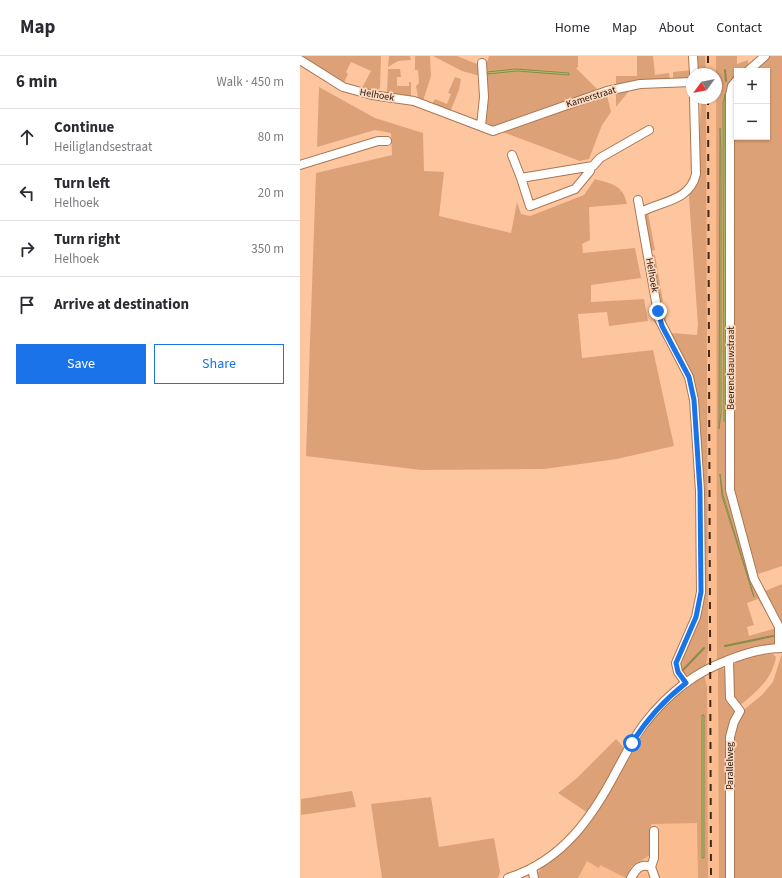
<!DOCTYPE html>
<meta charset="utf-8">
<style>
body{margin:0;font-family:"Source Sans 3",sans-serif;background:#f7f7f7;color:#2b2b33}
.controls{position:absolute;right:12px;top:12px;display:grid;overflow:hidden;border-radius:0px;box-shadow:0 1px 3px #0004}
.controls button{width:36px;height:36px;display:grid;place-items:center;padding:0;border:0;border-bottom:1px solid #e1e1e2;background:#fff;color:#2b2b33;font:20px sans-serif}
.compass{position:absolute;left:386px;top:12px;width:36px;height:36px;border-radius:50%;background:#fff;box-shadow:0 1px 3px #0004;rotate:237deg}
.stop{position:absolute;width:12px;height:12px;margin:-9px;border:3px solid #1a73e8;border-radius:50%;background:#fff}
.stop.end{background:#1a73e8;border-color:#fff;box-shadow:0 1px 4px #0008}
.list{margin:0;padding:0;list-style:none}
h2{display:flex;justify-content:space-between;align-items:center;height:52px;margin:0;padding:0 16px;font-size:17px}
h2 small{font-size:13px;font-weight:400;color:#7c7c81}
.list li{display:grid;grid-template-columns:26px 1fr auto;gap:12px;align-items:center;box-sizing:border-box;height:56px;padding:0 16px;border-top:1px solid #e1e1e2}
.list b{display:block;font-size:15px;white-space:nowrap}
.list p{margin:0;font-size:13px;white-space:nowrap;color:#7c7c81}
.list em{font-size:13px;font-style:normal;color:#7c7c81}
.actions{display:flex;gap:8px;padding:12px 16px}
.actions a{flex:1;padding:9px 0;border:1px solid #1a73e8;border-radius:0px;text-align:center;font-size:14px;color:#1a73e8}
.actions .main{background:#1a73e8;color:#fff}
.icon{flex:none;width:22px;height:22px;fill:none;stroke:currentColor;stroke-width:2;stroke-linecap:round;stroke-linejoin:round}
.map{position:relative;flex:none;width:482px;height:822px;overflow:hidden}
header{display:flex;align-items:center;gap:24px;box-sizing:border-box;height:56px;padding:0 20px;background:#fff;border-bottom:1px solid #e1e1e2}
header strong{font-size:19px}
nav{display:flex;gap:22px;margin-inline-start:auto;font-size:14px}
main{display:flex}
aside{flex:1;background:#fff}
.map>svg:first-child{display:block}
</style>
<header>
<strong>Map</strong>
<nav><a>Home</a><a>Map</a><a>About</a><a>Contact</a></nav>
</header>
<main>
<aside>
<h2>6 min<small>Walk · 450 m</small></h2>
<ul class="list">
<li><svg class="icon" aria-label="ahead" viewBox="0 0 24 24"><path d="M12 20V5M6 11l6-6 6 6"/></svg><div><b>Continue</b><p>Heiliglandsestraat</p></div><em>80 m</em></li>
<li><svg class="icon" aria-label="left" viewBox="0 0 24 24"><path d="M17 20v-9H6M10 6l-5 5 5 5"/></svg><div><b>Turn left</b><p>Helhoek</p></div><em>20 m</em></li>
<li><svg class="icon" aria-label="right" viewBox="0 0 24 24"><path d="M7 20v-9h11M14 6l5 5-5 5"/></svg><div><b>Turn right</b><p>Helhoek</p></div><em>350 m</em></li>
<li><svg class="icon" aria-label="arrive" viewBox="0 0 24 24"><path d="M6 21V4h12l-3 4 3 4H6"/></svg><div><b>Arrive at destination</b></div></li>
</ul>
<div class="actions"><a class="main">Save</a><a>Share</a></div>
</aside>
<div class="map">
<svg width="482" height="822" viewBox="0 0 482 822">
<rect width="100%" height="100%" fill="#fec69f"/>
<path fill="#fbbc90" d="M 400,0 L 437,0 L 437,9 L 418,16 L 423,16 L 419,602 L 404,611 L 397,279 L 398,269 L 389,141 L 390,134 L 398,128 L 401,42 L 416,42 L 416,18 L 401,18 Z
M 420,613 L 426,822 L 237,822 L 303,761 L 405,619 Z"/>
<path fill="#dda177" d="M 0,0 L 81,0 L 80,32 L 76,35 L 62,32 L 71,15 L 51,6 L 46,16 L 48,18 L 44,27 Z
M 89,0 L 110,0 L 111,4 L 98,5 L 88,11 Z
M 115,0 L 130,0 L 131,20 L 123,45 L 118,41 L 116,30 L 119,27 L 118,14 L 115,14 Z
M 133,0 L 157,0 L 177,8 L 180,20 L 162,15 Z
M 189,0 L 278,0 L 278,11 L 276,12 L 300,36 L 302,35 L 307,40 L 311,56 L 302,69 L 289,103 L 280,105 L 187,70 L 185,67 L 185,12 Z
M 337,0 L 353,0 L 355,19 L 369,17 L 370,24 L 334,29 L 316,51 L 316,20 L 337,20 Z
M 395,0 L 405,0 L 406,18 L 396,18 Z
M 416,0 L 437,0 L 437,8 L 448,4 L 449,11 L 444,15 L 437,15 L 437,21 L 433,23 L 428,427 L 464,550 L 462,550 L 458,543 L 447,547 L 454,569 L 447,571 L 449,580 L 476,572 L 477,585 L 473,588 L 420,603 L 417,603 Z
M 468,0 L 482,0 L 482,510 L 458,518 L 433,435 L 432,31 L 437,27 L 437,81 L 467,81 L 467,15 L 453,15 Z
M 88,13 L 100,13 L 101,21 L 97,21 L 97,30 L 109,30 L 109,26 L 111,26 L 111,40 L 87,37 Z
M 392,14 L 392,23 L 373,24 L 373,16 Z
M 155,21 L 161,23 L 159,34 L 150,56 L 132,48 L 135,43 L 147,48 L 151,38 L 148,37 Z
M 19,31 L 75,62 L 123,77 L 124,115 L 144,116 L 139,160 L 211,177 L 217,146 L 221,158 L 230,160 L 284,139 L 295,123 C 312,128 323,129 327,148 L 289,151 L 290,184 L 282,188 L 283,197 L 335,192 L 341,222 L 291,229 L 291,246 L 344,243 L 348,265 L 309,270 L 307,256 L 278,258 L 282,302 L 353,294 L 374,390 L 317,403 L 244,413 L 121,414 L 6,400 L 16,117 L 92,99 L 91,77 L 75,74 L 17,91 Z
M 401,42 L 406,42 L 408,595 L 406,609 L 393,618 L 386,619 L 381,616 L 379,606 L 399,562 L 398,351 L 359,251 L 364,250 L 367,272 L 371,277 L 397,279 L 398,269 L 389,141 L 390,134 L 398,128 Z
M 348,157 L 355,194 L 350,195 L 343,158 Z
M 355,199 L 363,246 L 358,246 L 351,200 Z
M 482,528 L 482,566 L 465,535 Z
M 482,597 L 482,822 L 432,822 L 432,686 L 441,656 L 462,639 L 473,626 Z
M 473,598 L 476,601 C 472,623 459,633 443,647 L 438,649 L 433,644 L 433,609 C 442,599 460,599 473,598 Z
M 421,611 L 427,615 L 435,657 L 428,822 L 419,822 L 418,612 Z
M 404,619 L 407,630 L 408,822 L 398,822 L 397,767 L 351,768 L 350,799 L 332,810 L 326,822 L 300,809 L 299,812 L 287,805 L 278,822 L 239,822 L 238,817 L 242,811 L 270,789 L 292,764 L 350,667 L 374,642 Z
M 316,683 L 325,693 L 288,757 L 258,737 L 276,723 Z
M 52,735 L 56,751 L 1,759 L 1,743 Z
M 131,741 L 139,791 L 194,782 L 200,816 L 198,822 L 82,822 L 71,748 Z"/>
<path fill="#b1be65" stroke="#898c49" d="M 216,13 L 269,17 L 269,19 L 217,15 L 187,18 L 187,16 Z
M 425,38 L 426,365 L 424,365 L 423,47 Z
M 420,72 L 421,95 L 421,357 L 419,373 Z
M 420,418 L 423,439 L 454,541 L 422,440 Z
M 402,659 L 404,659 L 404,802 L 402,802 Z"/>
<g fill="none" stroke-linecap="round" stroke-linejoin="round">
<path stroke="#898c49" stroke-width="2" d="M 425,14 L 426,25
M 425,590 L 473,580
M 383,614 L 404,592"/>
<defs>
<path id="minor" d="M 393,0 L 394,18
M 0,4 L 43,31 L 72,39 L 114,45 L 193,75 L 307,35 L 340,28 L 392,26
M 448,15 L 465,0
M 437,24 L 432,30 L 430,39 L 430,434 L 454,523 L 479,571 L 479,592
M 181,70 L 184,41 L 182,7
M 212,99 L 221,122
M 0,109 L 78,85 L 87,85
M 290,115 L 275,133 L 230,150 L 221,122 L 293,110 L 300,102 L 349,74
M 338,144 L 359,263 L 389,321 L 394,344 L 400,435 L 401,536 L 396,561 L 376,607 L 378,616 L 386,627
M 341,156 C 362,145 390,145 396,118 L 394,42
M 429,604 L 430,642 L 440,655 L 434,666 L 430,681 L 430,822
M 351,811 L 354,802 L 354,775
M 232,812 L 234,822
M 208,822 C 262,805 292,762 317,714 C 326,698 334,681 345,667 C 366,640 394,617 426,605 C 443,598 463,592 482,592
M 331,822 C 336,813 340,807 351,811 L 355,822"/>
</defs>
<use href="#minor" stroke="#aa7652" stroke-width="10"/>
<use href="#minor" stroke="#fff" stroke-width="8"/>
<path stroke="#412817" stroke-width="2" stroke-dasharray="7 7" stroke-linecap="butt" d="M 408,0 L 408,18
M 408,42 L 411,822"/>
</g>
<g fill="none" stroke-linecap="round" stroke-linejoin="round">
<path stroke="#1a73e8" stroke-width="5" d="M 332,687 C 347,663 364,644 386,627 L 378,616 L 376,607 L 396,561 L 401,536 L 400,435 L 394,344 L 389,321 L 362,270 L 358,255"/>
</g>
<g text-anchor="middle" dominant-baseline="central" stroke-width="3.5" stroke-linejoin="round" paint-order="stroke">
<g font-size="10" fill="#2b1607" stroke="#fbd9c1">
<text transform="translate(77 39) rotate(10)">Helhoek</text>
<text transform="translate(291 41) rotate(-17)">Kamerstraat</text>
<text transform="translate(352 219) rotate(80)">Helhoek</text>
<text transform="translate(431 312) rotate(-90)">Beerenclaauwstraat</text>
<text transform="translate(430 710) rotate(-90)">Parallelweg</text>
</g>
</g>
</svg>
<div class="controls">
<button>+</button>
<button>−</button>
</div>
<svg class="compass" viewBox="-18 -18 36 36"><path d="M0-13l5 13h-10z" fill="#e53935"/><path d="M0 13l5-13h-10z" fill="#7c7c81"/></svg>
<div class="stop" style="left:332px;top:687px"></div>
<div class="stop end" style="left:358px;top:255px"></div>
</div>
</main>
